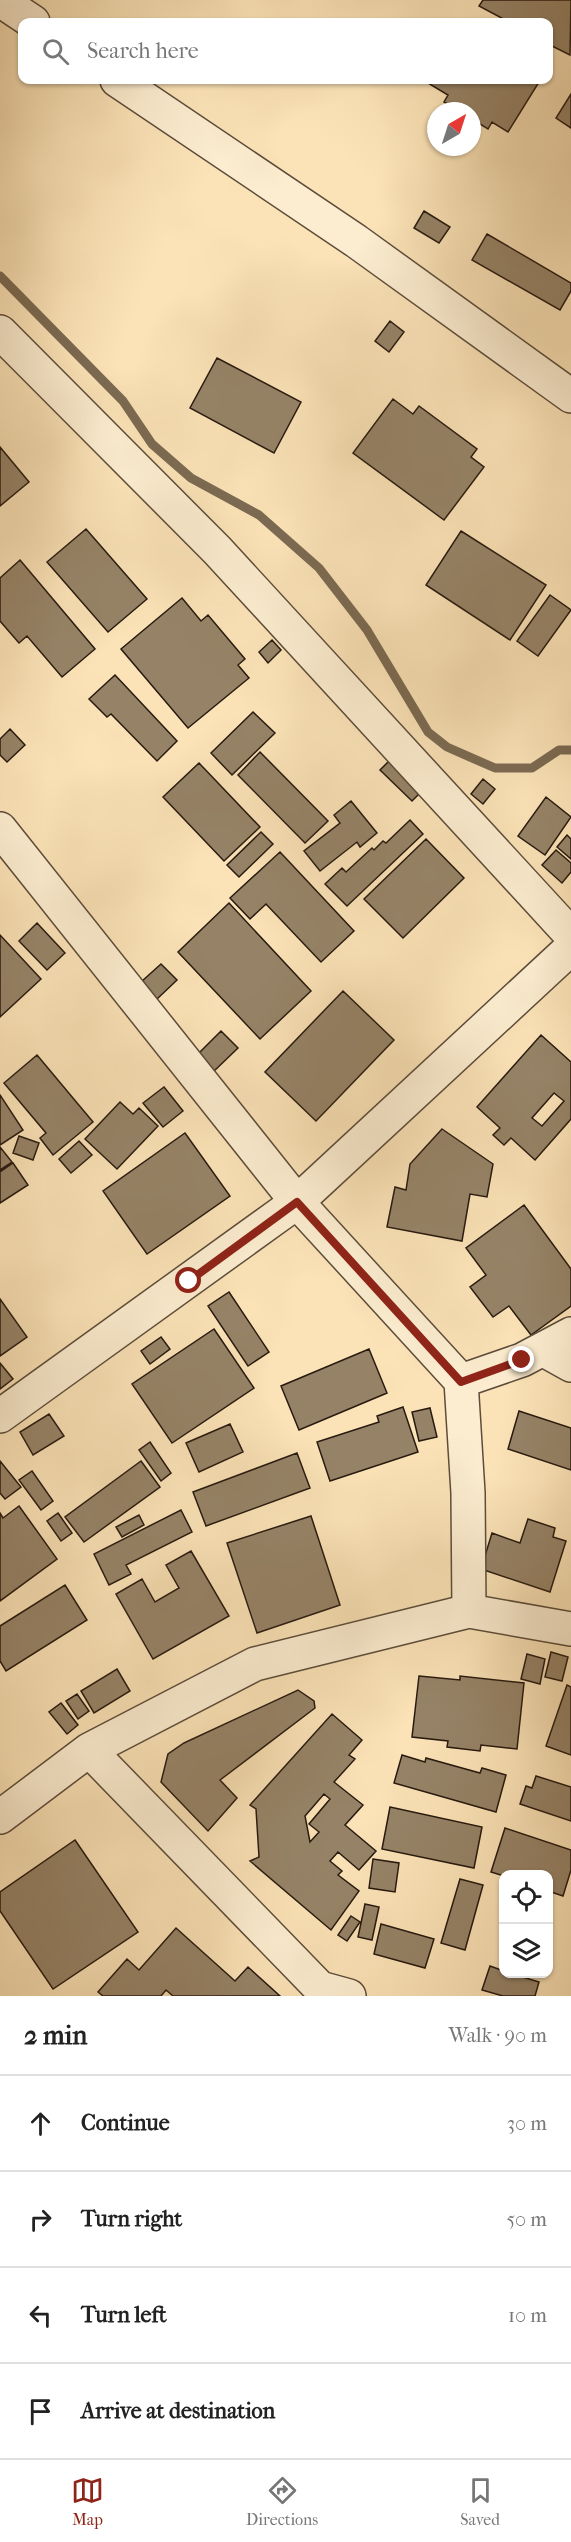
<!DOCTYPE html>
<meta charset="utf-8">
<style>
body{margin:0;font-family:"IM FELL French Canon",serif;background:#f6f6f6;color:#222}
.controls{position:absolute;right:18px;bottom:18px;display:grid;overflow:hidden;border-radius:12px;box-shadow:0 2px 4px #0004}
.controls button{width:54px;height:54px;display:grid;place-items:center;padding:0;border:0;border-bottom:2px solid #e0e0e0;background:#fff;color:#222;font:30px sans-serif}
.compass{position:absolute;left:427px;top:102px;width:54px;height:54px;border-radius:50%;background:#fff;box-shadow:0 2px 4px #0004;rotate:39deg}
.stop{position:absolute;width:18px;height:18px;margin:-14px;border:4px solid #8f2418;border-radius:50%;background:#fff}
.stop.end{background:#8f2418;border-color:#fff;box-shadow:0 2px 6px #0008}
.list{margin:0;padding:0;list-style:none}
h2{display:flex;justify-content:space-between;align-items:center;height:78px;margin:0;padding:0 24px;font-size:26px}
h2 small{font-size:20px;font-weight:400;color:#767676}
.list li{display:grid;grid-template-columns:39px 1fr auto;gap:18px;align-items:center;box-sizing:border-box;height:96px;padding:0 24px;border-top:2px solid #e0e0e0}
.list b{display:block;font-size:22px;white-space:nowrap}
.list em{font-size:20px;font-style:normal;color:#767676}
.icon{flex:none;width:33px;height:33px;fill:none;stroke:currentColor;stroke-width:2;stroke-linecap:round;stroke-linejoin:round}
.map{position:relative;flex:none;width:571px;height:1996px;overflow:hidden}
.search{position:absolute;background:#fff;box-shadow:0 2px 4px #0004;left:18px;right:18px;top:18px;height:66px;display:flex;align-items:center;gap:15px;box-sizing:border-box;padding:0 21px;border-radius:12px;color:#767676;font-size:22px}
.sheet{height:462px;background:#fff}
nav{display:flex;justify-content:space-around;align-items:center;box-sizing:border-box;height:84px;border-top:2px solid #e0e0e0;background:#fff;font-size:16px;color:#767676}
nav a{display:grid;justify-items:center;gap:3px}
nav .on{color:#8f2418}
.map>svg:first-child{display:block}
</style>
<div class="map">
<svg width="571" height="1996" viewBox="0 0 571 1996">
<rect width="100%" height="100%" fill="#fbe3b7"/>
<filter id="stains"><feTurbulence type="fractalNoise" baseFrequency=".00333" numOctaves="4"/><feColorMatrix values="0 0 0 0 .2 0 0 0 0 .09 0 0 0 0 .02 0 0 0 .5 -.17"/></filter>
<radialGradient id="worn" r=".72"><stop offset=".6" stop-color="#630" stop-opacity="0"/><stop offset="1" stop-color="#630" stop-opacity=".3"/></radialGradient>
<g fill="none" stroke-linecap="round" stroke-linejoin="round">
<path stroke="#7b6a52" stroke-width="9" d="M 0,276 L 123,401 L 152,444 L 191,478 L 259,515 L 319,568 L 367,630 L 428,732 L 447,747 L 495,768 L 532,768 L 559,750 L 571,750"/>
</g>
<path fill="#968367" stroke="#281a10" stroke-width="1.5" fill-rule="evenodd" d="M 483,0 L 571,0 L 570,55 L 548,44 L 548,22 L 509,22 L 479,6 Z
M 423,80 L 535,80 L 539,82 L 508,132 L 492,122 L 488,129 L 472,119 L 472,111 L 459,111 L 444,102 L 448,95 Z
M 571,94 L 571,128 L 556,118 Z
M 424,211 L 450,227 L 439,243 L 414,228 Z
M 487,234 L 571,283 L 571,291 L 560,310 L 472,260 Z
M 390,321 L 404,332 L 389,352 L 375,341 Z
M 217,358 L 301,402 L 274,453 L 190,408 Z
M 393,399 L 413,414 L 419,406 L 477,449 L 471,457 L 484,467 L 444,520 L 353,453 Z
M 0,447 L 29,482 L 0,506 Z
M 86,529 L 147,599 L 108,632 L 47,562 Z
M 461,531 L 546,585 L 510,640 L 426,585 Z
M 20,560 L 95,649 L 62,677 L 27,636 L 19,643 L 0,621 L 0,578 Z
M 550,595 L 571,610 L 538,656 L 517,641 Z
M 182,598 L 201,621 L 208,615 L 245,659 L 238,665 L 249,678 L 188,728 L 121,649 Z
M 272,640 L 281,650 L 268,663 L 259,652 Z
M 115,675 L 177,741 L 157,761 L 111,714 L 107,717 L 89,699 Z
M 253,712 L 275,733 L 232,775 L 211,753 Z
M 10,729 L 25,745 L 7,762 L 0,755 L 0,739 Z
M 260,752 L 328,821 L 305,843 L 238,775 Z
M 396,754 L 428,785 L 412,801 L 380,770 Z
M 199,763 L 260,827 L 224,861 L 163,797 Z
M 483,779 L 495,789 L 483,804 L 471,794 Z
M 546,797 L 571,817 L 545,855 L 518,836 Z
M 351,801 L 377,833 L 360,847 L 357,842 L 320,871 L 304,851 L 340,823 L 334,815 Z
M 410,820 L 423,834 L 347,906 L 325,884 L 342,868 L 346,872 L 372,848 L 374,850 L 383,841 L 386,843 Z
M 261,832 L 273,844 L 239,877 L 227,865 Z
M 567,835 L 571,839 L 571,859 L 557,847 Z
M 426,839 L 464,878 L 403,938 L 364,899 Z
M 556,850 L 571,863 L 571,872 L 562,883 L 542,865 Z
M 280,852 L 354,931 L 321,962 L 266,904 L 250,919 L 230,898 Z
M 229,903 L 311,991 L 260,1039 L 178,952 Z
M 37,923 L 65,953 L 47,970 L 19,941 Z
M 0,935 L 41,979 L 0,1017 Z
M 161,964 L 177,980 L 157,999 L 141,982 Z
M 343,991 L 394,1040 L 316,1121 L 265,1072 Z
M 221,1031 L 238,1048 L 211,1074 L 194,1058 Z
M 541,1035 L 571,1062 L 571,1119 L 535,1160 L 511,1138 L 504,1145 L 493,1135 L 500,1128 L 477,1107 ZM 554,1093 L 564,1101 L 542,1126 L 532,1118 Z
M 37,1055 L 93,1122 L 53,1155 L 40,1138 L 46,1133 L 4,1083 Z
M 164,1087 L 183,1111 L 163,1127 L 143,1103 Z
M 0,1095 L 23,1130 L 0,1145 Z
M 120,1102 L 133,1114 L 139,1108 L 158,1126 L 117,1169 L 85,1139 Z
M 442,1129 L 493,1164 L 487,1197 L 470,1194 L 462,1241 L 387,1227 L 395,1187 L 406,1190 L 410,1164 Z
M 185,1133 L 230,1196 L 147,1254 L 103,1191 Z
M 19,1136 L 39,1143 L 33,1160 L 13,1153 Z
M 79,1141 L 92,1155 L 71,1173 L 59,1159 Z
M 0,1147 L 12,1162 L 0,1170 Z
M 13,1163 L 28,1185 L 0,1203 L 0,1172 Z
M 524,1205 L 571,1269 L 571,1306 L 531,1335 L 509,1306 L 493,1317 L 470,1287 L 486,1275 L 466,1248 Z
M 229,1292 L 269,1352 L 248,1366 L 208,1306 Z
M 0,1299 L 27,1337 L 0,1356 Z
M 214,1329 L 254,1388 L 172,1443 L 132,1384 Z
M 161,1337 L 170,1349 L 150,1364 L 141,1351 Z
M 369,1349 L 387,1393 L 299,1430 L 281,1386 Z
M 0,1363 L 13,1379 L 0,1389 Z
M 403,1407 L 418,1452 L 330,1481 L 317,1442 L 379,1422 L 377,1416 Z
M 430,1408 L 437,1437 L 419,1441 L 412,1412 Z
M 519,1411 L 571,1428 L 571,1470 L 508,1449 Z
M 49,1414 L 64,1436 L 33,1455 L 20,1432 Z
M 230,1424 L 243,1452 L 199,1472 L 186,1443 Z
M 150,1442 L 171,1473 L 161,1481 L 139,1450 Z
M 297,1453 L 310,1488 L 206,1526 L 193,1492 Z
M 0,1461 L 21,1487 L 5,1499 L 0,1493 Z
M 141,1461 L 160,1487 L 84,1542 L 65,1517 Z
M 32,1471 L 53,1501 L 41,1510 L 19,1480 Z
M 19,1506 L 57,1559 L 0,1601 L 0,1513 L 3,1518 Z
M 181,1510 L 192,1532 L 126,1565 L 131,1574 L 109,1585 L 94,1554 Z
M 58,1513 L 72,1533 L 61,1541 L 47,1521 Z
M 139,1515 L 144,1525 L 122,1537 L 116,1527 Z
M 311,1516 L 340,1605 L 257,1633 L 227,1543 Z
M 528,1519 L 555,1528 L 553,1537 L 566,1541 L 550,1592 L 481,1569 L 492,1533 L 520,1543 Z
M 191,1551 L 229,1616 L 153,1659 L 116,1594 L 142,1579 L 155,1602 L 179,1588 L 166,1565 Z
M 65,1585 L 87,1620 L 6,1671 L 0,1661 L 0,1626 Z
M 551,1652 L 568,1657 L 562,1681 L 545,1677 Z
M 527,1654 L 545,1659 L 540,1684 L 521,1679 Z
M 117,1669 L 130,1691 L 94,1713 L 81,1691 Z
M 419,1676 L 460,1680 L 460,1676 L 524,1683 L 517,1749 L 481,1745 L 480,1751 L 447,1747 L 448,1741 L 412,1737 Z
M 567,1685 L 571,1687 L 571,1755 L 546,1746 Z
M 298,1690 L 314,1701 L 315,1708 L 220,1780 L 237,1798 L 208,1831 L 161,1782 L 168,1754 L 184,1743 Z
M 77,1694 L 89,1711 L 78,1719 L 66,1701 Z
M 61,1703 L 78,1725 L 67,1734 L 49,1712 Z
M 332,1714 L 362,1740 L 349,1755 L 355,1759 L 334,1782 L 363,1805 L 345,1825 L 376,1851 L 359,1870 L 338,1852 L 330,1861 L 342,1871 L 338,1875 L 359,1891 L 331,1930 L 250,1861 L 259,1857 L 256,1809 L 250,1805 ZM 324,1794 L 330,1799 L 309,1824 L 319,1832 L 310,1842 L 305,1816 Z
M 402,1755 L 425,1762 L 426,1758 L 480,1773 L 482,1768 L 506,1775 L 496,1812 L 394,1783 Z
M 536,1776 L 571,1787 L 571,1821 L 520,1804 L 526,1786 L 532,1788 Z
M 390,1807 L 482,1827 L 474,1868 L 382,1849 Z
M 505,1828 L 571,1850 L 571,1870 L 563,1896 L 548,1891 L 548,1874 L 504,1876 L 491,1872 Z
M 75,1840 L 138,1932 L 53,1989 L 0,1911 L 0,1892 Z
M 373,1859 L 399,1863 L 395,1892 L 369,1888 Z
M 460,1879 L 483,1885 L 465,1950 L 441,1943 Z
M 365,1904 L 379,1907 L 372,1940 L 358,1937 Z
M 351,1916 L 360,1922 L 347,1941 L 338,1935 Z
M 381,1924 L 434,1939 L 425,1968 L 374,1954 Z
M 176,1928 L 235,1981 L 248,1967 L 280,1996 L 173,1996 L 166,1990 L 161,1996 L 103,1996 L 98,1992 L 127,1959 L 139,1970 Z
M 490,1966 L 504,1971 L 504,1974 L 513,1974 L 539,1982 L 535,1996 L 503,1996 L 482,1990 Z"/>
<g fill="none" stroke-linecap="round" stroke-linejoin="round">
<defs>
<path id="minor" d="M 0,0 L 33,22
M 117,80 L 356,241 L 571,396
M 0,332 L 217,550 L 571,935
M 0,829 L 297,1202 L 461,1381 L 468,1493 L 469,1611
M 544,1350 L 571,1365
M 461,1381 L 522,1360 L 571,1334
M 0,1416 L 297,1202 L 571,948
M 89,1750 L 320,1988 L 349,1996
M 0,1817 L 89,1750 L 255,1664 L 469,1611 L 571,1629"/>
</defs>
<use href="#minor" stroke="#5d4c3a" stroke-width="36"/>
<use href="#minor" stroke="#fcedd0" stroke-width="33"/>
</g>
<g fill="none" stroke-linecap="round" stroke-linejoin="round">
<path stroke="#8f2418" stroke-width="8" d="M 189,1281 L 297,1202 L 461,1382 L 522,1360"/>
</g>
<rect width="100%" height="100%" filter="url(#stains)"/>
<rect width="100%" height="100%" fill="url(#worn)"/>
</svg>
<div class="controls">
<button><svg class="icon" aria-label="locate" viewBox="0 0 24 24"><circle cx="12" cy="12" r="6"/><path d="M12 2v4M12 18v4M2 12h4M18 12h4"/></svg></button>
<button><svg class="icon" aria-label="layers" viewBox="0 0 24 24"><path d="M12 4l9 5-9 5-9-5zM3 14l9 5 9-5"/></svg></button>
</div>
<svg class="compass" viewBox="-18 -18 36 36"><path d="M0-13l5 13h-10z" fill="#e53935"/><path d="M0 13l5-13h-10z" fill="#767676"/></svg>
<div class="stop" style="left:189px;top:1281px"></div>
<div class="stop end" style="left:522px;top:1360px"></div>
<div class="search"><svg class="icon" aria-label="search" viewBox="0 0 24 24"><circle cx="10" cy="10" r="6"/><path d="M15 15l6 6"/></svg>Search here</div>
</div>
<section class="sheet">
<h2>2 min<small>Walk · 90 m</small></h2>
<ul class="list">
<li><svg class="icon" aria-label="ahead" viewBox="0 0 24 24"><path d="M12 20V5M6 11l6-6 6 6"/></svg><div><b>Continue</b></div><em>30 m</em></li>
<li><svg class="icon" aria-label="right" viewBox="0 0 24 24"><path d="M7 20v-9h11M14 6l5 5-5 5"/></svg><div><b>Turn right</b></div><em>50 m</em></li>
<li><svg class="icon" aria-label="left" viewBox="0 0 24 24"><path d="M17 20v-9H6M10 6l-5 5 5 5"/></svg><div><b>Turn left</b></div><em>10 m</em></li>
<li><svg class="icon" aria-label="arrive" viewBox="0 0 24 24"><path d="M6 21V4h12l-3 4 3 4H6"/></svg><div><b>Arrive at destination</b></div></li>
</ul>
</section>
<nav>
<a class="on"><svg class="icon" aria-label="map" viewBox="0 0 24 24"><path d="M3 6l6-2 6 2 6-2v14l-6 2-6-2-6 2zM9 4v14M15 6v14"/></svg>Map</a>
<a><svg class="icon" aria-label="directions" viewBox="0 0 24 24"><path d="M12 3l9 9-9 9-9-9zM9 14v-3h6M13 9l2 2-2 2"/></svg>Directions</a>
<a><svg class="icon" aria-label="saved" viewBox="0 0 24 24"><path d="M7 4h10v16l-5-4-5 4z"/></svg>Saved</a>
</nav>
